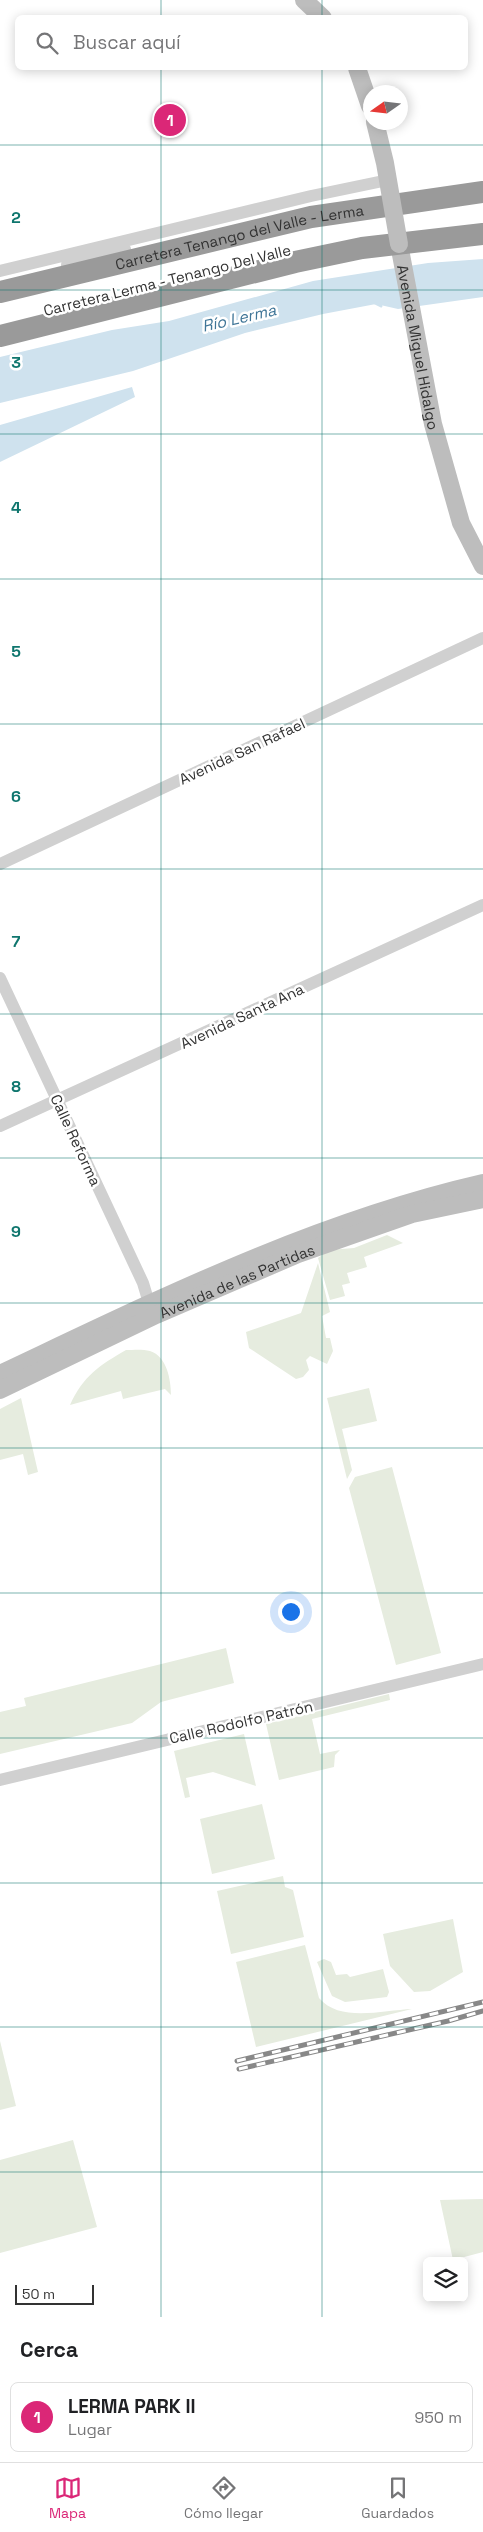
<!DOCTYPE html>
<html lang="es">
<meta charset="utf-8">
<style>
body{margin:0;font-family:"Space Grotesk",sans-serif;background:#f6f6f6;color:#202124}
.controls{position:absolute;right:15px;bottom:15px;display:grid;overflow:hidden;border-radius:8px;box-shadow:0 2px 12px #0003}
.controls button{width:45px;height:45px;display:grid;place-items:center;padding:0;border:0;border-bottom:1px solid #e0e0e0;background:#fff;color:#202124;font:25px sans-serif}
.compass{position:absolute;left:363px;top:85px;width:45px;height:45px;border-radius:50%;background:#fff;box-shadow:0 2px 12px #0003;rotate:256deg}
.scale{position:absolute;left:15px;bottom:12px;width:79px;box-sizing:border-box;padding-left:5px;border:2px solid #333;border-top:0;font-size:14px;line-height:18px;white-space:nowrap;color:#333;-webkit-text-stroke:4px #fff;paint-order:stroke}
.you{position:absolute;left:290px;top:1611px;width:18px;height:18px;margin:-12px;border:4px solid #fff;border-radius:50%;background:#1a73e8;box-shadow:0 0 0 8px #1a73e833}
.badge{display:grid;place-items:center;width:32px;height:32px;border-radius:50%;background:#db2777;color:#fff;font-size:16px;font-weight:700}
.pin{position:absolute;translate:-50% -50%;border:2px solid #fff;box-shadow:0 1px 5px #0006}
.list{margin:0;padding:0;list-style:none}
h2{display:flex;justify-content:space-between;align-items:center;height:65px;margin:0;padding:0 20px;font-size:21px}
h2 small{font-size:16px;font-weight:400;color:#757577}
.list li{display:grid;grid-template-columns:32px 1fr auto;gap:15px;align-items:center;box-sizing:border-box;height:70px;margin:0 10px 10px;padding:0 10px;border:1px solid #e0e0e0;border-radius:8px}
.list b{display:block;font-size:19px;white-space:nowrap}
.list p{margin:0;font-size:16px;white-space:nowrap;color:#757577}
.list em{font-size:16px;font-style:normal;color:#757577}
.icon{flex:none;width:28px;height:28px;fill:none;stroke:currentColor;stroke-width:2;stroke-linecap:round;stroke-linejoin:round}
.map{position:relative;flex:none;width:483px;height:2317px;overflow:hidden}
.search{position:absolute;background:#fff;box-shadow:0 2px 12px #0003;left:15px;right:15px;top:15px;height:55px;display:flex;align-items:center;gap:12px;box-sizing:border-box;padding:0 18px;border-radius:8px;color:#757577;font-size:19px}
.sheet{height:145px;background:#fff}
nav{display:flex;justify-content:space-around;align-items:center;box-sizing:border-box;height:70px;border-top:1px solid #e0e0e0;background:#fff;font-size:14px;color:#757577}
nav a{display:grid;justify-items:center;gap:2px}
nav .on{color:#db2777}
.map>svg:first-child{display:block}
</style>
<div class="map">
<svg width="483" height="2317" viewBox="0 0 483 2317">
<rect width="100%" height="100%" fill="#fff"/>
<path fill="#e6ecdf" d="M 387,1235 L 403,1243 L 364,1257 L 367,1267 L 347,1273 L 350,1283 L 342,1285 L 345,1296 L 330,1300 L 318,1258 L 329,1250 L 354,1248 Z
M 318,1263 L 330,1312 L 322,1316 L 326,1338 L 330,1338 L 333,1351 L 327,1364 L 310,1356 L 306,1360 L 309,1370 L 303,1377 L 296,1379 L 249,1348 L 246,1332 L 301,1313 Z
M 126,1350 C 133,1350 143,1349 150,1351 C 167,1356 171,1380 171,1395 L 165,1389 L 123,1399 L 121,1391 L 70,1405 C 83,1376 100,1365 126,1350 Z
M 369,1388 L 377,1421 L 342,1429 L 352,1470 L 347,1479 L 327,1398 Z
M 21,1398 L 38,1472 L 28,1475 L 23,1454 L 0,1460 L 0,1409 Z
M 392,1467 L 441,1653 L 396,1665 L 349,1488 L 355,1477 Z
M 226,1648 L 234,1683 L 161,1702 L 132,1723 L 0,1754 L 0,1712 L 26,1706 L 24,1698 Z
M 389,1694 L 390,1700 L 312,1719 L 320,1754 L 340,1750 L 335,1755 L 334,1767 L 279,1780 L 266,1724 Z
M 244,1734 L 256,1786 L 213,1772 L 186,1778 L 190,1797 L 185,1798 L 174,1751 Z
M 262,1804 L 275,1859 L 212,1874 L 200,1819 Z
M 283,1876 L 285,1887 L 293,1890 L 304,1937 L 231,1954 L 217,1891 Z
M 453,1919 L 463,1972 L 430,1991 L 414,1992 L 390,1966 L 383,1934 Z
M 305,1945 L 319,1998 C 340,2023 383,2010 412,2009 L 256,2047 L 236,1962 Z
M 324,1959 L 331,1962 L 336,1975 L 347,1974 L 350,1977 L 383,1969 L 389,1992 L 387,1997 L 345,2002 L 332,1996 L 317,1962 Z
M 0,2041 L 16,2106 L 0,2110 Z
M 73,2140 L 97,2227 L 0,2253 L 0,2160 Z
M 483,2199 L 483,2252 L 453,2260 L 440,2200 Z"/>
<path fill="#cfe2ee" d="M 483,259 L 483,297 L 398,309 L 376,304 L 323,314 L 245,333 L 133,371 L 0,403 L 0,357 L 112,330 L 169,321 L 313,281 L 428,263 Z
M 132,387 L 135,397 L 0,462 L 0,425 Z"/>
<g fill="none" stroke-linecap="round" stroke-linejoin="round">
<path stroke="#cfe2ee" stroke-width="3" d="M 373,302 L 381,306"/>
<path stroke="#d0d0d0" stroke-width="12" d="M 67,265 L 125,249
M 0,271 L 311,196 L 388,180
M 0,864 L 483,638
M 0,978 L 143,1283 L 149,1303
M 0,1126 L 483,905
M 0,1780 L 483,1664"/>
<g stroke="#bdbdbd" stroke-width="18">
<path d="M 304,0 L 323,18"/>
<path d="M 357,68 L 370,106"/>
<path id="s1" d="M 399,244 L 433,424 L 461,523 L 483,566"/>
<path d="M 0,1374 C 157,1300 313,1222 483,1183"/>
<path id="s2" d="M 0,1390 L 156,1315 L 298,1254 L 412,1214 L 483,1199"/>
</g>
<g stroke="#9a9a9a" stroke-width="22">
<path id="s3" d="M 0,292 L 311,217 L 483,192"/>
<path d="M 0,336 L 295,262 L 362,248 L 483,234"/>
</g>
<defs>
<path id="rail" d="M 237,2061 L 483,2002
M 239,2069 L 448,2021 L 483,2011"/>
</defs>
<use href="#rail" stroke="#888" stroke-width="5"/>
<use href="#rail" stroke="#fff" stroke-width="3" stroke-dasharray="9" stroke-linecap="butt"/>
<path stroke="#bdbdbd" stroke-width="18" d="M 375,122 L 385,163 L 399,244"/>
</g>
<path fill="none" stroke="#0f766e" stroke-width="1" stroke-opacity="0.55" d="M 161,0 L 161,18M 322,0 L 322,18M 161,68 L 161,2317M 322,68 L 322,2317M 0,145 L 483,145M 0,290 L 483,290M 0,434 L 483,434M 0,579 L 483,579M 0,724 L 483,724M 0,869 L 483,869M 0,1014 L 483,1014M 0,1158 L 483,1158M 0,1303 L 483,1303M 0,1448 L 483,1448M 0,1593 L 483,1593M 0,1738 L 483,1738M 0,1883 L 483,1883M 0,2027 L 483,2027M 0,2172 L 483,2172"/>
<g text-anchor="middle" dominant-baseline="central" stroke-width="5" stroke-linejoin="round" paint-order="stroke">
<g font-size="15" fill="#333" stroke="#fff">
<text stroke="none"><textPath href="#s3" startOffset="246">Carretera Tenango del Valle - Lerma</textPath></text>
<text transform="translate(167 280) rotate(-14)">Carretera Lerma - Tenango Del Valle</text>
<text stroke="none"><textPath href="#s1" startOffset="105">Avenida Miguel Hidalgo</textPath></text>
<text transform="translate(242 751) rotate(-25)">Avenida San Rafael</text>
<text transform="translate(242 1016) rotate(-25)">Avenida Santa Ana</text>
<text transform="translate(76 1140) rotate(65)">Calle Reforma</text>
<text stroke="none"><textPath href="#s2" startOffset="261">Avenida de las Partidas</textPath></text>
<text transform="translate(241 1722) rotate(-13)">Calle Rodolfo Patrón</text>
</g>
<g font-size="16" font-style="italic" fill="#3f7597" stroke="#fff">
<text transform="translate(239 318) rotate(-13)">Río Lerma</text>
</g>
</g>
<g font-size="16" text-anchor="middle" font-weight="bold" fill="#0f766e" stroke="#fff" stroke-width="5" stroke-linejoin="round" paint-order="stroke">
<text x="16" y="223">2</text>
<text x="16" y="368">3</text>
<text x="16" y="513">4</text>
<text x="16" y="657">5</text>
<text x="16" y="802">6</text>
<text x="16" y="947">7</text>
<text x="16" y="1092">8</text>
<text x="16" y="1237">9</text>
</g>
</svg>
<div class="controls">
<button><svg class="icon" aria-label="layers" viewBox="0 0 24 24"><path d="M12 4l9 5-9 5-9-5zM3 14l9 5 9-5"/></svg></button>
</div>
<svg class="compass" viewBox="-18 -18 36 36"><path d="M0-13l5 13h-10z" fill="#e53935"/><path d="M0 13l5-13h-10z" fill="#757577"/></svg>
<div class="scale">50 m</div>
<div class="you"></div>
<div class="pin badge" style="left:170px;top:120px">1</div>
<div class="search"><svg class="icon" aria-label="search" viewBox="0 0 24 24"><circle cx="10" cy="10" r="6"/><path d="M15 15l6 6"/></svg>Buscar aquí</div>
</div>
<section class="sheet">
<h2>Cerca<small></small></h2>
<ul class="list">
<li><span class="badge">1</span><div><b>LERMA PARK II</b><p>Lugar</p></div><em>950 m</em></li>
</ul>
</section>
<nav>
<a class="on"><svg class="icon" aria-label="map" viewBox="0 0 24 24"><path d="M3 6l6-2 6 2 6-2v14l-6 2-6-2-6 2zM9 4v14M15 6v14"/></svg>Mapa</a>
<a><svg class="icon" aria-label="directions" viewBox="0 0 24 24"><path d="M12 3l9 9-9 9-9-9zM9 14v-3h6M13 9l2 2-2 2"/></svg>Cómo llegar</a>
<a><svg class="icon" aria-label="saved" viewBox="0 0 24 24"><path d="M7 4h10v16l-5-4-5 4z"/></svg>Guardados</a>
</nav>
